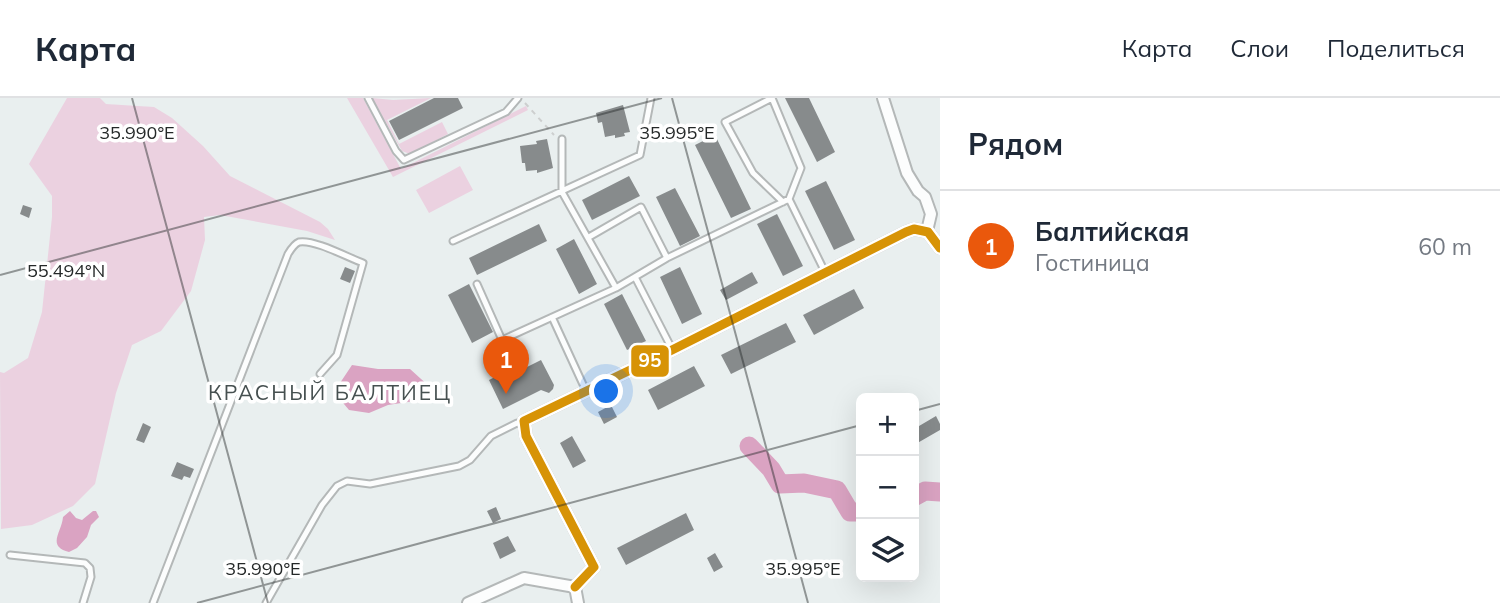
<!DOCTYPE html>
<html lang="ru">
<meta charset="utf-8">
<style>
body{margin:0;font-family:Mulish,sans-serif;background:#f2f2f3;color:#1f2937}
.controls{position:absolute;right:21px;bottom:21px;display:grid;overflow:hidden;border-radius:10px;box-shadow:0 7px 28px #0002}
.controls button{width:63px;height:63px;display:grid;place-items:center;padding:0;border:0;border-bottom:2px solid #e0e1e3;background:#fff;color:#1f2937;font:35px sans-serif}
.you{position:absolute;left:607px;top:294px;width:24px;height:24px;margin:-18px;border:5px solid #fff;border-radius:50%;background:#1a73e8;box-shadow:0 0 0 10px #1a73e833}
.badge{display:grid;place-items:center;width:46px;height:46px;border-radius:50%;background:#ea580c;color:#fff;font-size:23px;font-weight:700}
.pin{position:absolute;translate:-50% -58px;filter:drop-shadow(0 2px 4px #0008)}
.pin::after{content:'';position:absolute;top:37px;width:24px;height:21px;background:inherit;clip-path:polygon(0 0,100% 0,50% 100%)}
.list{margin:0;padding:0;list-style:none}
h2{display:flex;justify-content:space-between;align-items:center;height:91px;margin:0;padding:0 28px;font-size:30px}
h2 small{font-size:23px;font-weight:400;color:#747a83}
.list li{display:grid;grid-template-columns:46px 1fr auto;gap:21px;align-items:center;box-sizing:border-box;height:112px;padding:0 28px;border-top:2px solid #e0e1e3}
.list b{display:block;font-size:26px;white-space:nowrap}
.list p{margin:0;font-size:23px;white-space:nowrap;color:#747a83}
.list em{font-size:23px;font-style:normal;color:#747a83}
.icon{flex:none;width:38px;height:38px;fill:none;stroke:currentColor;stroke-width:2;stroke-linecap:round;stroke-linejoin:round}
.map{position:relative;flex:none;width:940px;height:505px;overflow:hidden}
header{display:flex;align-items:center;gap:42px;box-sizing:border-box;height:98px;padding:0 35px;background:#fff;border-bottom:2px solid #e0e1e3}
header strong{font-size:33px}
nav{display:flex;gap:38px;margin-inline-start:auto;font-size:24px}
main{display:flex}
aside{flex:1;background:#fff}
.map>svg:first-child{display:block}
</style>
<header>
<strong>Карта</strong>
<nav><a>Карта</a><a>Слои</a><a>Поделиться</a></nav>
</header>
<main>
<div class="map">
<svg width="940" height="505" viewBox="0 0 940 505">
<rect width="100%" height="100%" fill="#e9efef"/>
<path fill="#ebd1e0" d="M 67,0 L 100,0 L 106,6 L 154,9 L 172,20 L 203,48 L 230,78 L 320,124 L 328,131 L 335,142 L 307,133 L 220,117 L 204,119 L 205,142 L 191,193 L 161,233 L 132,247 L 116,295 L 95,386 L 73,408 L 32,427 L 1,431 L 0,274 L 4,275 L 28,260 L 42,214 L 52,119 L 52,98 L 29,66 Z
M 347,0 L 363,0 L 401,71 L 526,8 L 528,12 L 393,79 Z
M 372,0 L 393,2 L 431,0 L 387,22 L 399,46 L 442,24 L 448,36 L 410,56 L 402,53 Z
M 460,68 L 473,92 L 429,115 L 416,92 Z"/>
<path fill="#daa3c2" d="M 352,267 L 378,271 L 410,271 L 431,290 L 421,302 L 388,307 L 369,315 L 349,312 L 339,300 L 340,285 Z
M 70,413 L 76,420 L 82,422 L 93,413 L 96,413 L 99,419 L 91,427 L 87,439 L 77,450 L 69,454 C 46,448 62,434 63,419 Z"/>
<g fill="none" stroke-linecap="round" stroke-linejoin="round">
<path stroke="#daa3c2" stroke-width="19" d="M 749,348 L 771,371 L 780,386 L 804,385 L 837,392 L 850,414 L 861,414
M 914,399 L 925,393 L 940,394"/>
</g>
<path fill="#878b8c" d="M 434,0 L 458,0 L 463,10 L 399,42 L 389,23 Z
M 785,0 L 809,0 L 835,54 L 817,64 Z
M 623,7 L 630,34 L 624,35 L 625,38 L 615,40 L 615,37 L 605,39 L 602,24 L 598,25 L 596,15 Z
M 715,37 L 751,111 L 731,120 L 695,47 Z
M 547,41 L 553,70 L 537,75 L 537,72 L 526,73 L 525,65 L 522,65 L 520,48 L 537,46 L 536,43 Z
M 629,78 L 640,98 L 592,122 L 582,102 Z
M 826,83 L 855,142 L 834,152 L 805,93 Z
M 675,90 L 700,138 L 680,148 L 656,99 Z
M 23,107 L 32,110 L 29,120 L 20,116 Z
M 777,116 L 803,168 L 783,178 L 757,126 Z
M 539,126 L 547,143 L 477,177 L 469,160 Z
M 574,141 L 597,186 L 579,196 L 556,151 Z
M 345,169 L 355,173 L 350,185 L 340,181 Z
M 680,169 L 702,216 L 682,226 L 660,179 Z
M 752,174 L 758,185 L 726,202 L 720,192 Z
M 469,186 L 493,234 L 472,245 L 448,197 Z
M 854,191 L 864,210 L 814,237 L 803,217 Z
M 622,196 L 646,243 L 627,252 L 604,206 Z
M 786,225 L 796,244 L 731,276 L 721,257 Z
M 541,262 L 554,287 L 553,291 L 549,295 L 541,292 L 503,311 L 489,282 L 505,274 L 507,279 Z
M 694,268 L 705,288 L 658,312 L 648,292 Z
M 611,307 L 617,319 L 604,326 L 598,314 Z
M 936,318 L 940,326 L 940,332 L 914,347 L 914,331 Z
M 143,325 L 151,329 L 144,345 L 136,342 Z
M 572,338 L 586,363 L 573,370 L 560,345 Z
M 177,364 L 194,371 L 190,380 L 184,378 L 182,382 L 171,378 Z
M 496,409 L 501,421 L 493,425 L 487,413 Z
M 686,415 L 694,432 L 626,467 L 617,450 Z
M 508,438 L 516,453 L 500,461 L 493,445 Z
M 715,455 L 723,469 L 714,474 L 707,460 Z"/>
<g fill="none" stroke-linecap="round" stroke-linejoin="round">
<defs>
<path id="lane" d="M 368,0 L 396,53 L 404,62 L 506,14 L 518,0
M 772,0 L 725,24 L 753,75 L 783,104
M 772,0 L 801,70 L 789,101
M 562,41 L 562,94 L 616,190
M 589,139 L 641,109 L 667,160
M 453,143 L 640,57 L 651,0
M 635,179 L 672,251
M 477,186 L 502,242 L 616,190 L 667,160 L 789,101 L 825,174
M 552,219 L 586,293
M 10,457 L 85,465 L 90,470 L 91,479 L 83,505
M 153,505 L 288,156 C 291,151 294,146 299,144 C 314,141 349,160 363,165 L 337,257 L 320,276
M 266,505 L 322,407 L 337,388 L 347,383 L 370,386 L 459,368 L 470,362 L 491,338 L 517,325 L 523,327"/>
<path id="street" d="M 883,0 L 907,75 L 918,93 L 925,99 L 931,116 L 927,133
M 575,489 L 594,469 L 526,338 L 524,323 L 672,252 L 906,134 L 914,131 L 928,134 L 940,150
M 575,489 L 578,505
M 468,505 L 524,480 L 575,489"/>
</defs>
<use href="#lane" stroke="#b4b8b8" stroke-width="9"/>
<use href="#street" stroke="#b4b8b8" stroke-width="14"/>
<path stroke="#cdcfcf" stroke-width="2" stroke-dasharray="5 5" stroke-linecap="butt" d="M 525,5 L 554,37"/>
<use href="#lane" stroke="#fcfdfd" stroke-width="5"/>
<use href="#street" stroke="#fcfdfd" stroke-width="10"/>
<defs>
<path id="bus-1" d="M 575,489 L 594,469 L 526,338 L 524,323 L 672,252 L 906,134 L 914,131 L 928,134 L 940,150"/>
</defs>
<use href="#bus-1" stroke="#fff" stroke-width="14"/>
<use href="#bus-1" stroke="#d79306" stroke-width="9"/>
</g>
<path fill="none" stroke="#242828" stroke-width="2" stroke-opacity="0.45" d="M 132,0 L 268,505M 672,0 L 808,505M 0,177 L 662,0M 914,313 L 940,306M 197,505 L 861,327"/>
<g text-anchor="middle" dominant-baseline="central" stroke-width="7" stroke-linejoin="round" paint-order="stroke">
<g font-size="21" letter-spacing="2" fill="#465050" stroke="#fff">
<text x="330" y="294">КРАСНЫЙ БАЛТИЕЦ</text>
</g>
</g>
<g font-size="18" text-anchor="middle" fill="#242828" stroke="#fff" stroke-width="7" stroke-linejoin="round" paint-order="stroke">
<text x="137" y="41">35.990°E</text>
<text x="677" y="41">35.995°E</text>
<text x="66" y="179">55.494°N</text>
<text x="263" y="477">35.990°E</text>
<text x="803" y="477">35.995°E</text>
</g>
<rect stroke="#fff" stroke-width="2.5" x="630" y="246" width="40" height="34" rx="7" fill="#d79306"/>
<g font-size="19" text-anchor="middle" font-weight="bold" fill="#fff">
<text x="650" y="269">95</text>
</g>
</svg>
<div class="controls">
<button>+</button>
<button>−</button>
<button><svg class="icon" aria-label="layers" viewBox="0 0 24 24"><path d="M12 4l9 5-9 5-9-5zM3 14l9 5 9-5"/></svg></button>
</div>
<div class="you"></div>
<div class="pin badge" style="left:506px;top:296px">1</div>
</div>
<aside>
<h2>Рядом<small></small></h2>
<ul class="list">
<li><span class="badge">1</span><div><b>Балтийская</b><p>Гостиница</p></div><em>60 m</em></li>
</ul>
</aside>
</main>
